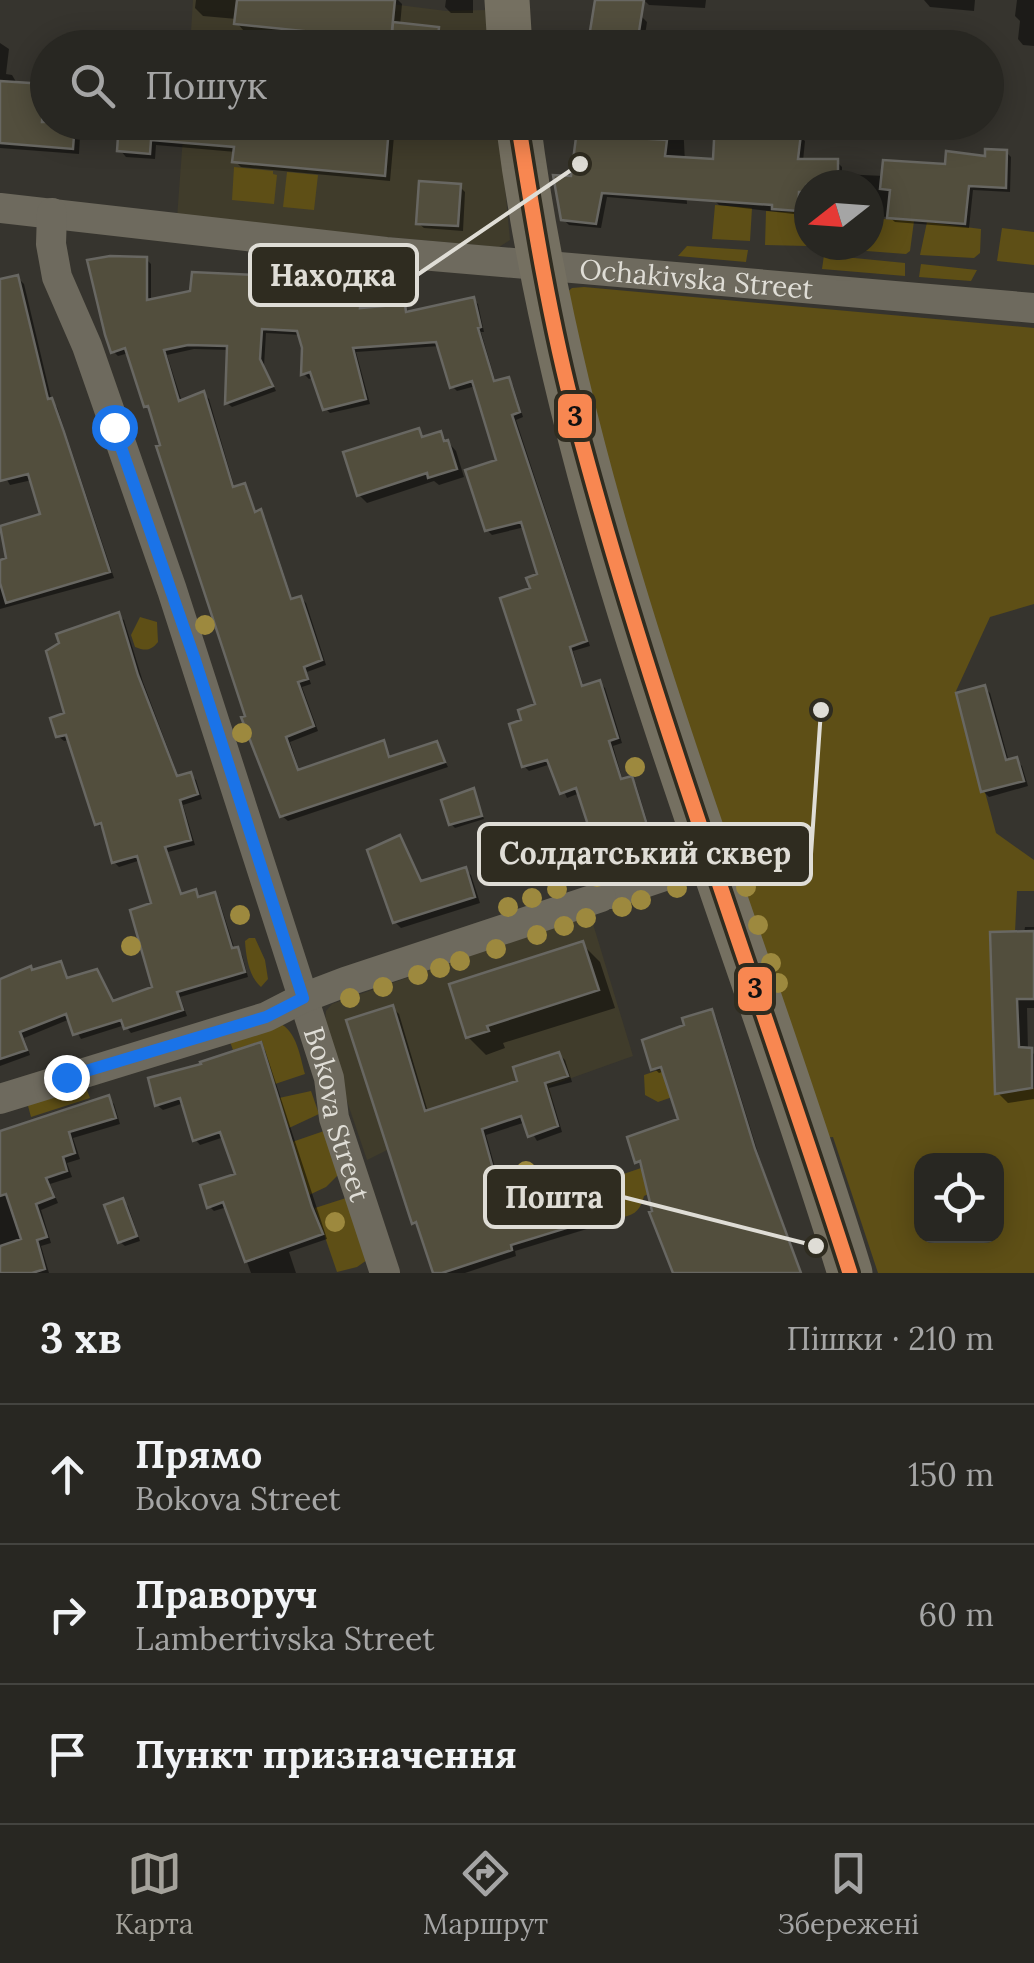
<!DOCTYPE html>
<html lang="uk">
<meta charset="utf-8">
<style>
body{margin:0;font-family:Lora,serif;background:#34332f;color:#f1f3f6}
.controls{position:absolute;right:30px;bottom:30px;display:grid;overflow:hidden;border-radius:20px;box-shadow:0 5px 25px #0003}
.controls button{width:90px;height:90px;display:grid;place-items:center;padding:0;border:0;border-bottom:2px solid #444440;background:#282722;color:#f1f3f6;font:50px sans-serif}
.compass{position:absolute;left:794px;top:170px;width:90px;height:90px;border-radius:50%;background:#282722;box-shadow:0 5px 25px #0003;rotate:253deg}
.stop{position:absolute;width:30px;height:30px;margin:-22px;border:8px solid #1a73e8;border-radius:50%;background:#fff}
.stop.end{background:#1a73e8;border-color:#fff;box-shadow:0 2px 10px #0008}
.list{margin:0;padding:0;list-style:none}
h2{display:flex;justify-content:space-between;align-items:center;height:130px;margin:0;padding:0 40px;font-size:42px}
h2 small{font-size:32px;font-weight:400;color:#a5a5a5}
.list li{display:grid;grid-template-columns:65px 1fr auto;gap:30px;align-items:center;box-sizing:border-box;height:140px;padding:0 40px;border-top:2px solid #444440}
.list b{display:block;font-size:38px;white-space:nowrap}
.list p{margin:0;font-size:32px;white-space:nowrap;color:#a5a5a5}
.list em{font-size:32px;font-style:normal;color:#a5a5a5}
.icon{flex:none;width:55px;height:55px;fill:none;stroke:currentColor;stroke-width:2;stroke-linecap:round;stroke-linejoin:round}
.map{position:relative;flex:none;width:1034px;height:1273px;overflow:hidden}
.search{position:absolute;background:#282722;box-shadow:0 5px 25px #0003;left:30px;right:30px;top:30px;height:110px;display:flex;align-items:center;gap:25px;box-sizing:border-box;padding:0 35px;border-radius:55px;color:#a5a5a5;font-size:38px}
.sheet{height:550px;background:#282722}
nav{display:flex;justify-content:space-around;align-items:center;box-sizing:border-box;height:140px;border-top:2px solid #444440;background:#282722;font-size:28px;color:#a5a5a5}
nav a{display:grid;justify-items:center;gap:5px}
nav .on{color:#a4a29b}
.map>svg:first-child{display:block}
</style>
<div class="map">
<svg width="1034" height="1273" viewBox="0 0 1034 1273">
<rect width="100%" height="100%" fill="#36342e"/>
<path fill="#403c2b" d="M 193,0 L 360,0 L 446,11 L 489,10 L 491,48 L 190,48 Z
M 184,123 L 499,123 L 510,240 L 499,247 L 177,218 Z
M 590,914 L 633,1056 L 549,1086 L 553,1103 L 528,1114 L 473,1132 L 469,1123 L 387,1150 L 367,1160 L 327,1042 L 325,1023 L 326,1011 L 332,1004 Z"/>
<path fill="#5e4f16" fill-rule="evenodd" d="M 234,167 L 273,171 L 273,174 L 277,175 L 274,204 L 232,200 Z
M 287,172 L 318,175 L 314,210 L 283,207 Z
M 715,205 L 752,208 L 750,241 L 712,239 Z
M 766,211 L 809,213 L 807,246 L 765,245 Z
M 869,218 L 914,221 L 910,251 L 906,254 L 827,248 L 827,245 L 869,245 Z
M 927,222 L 981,229 L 980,253 L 974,258 L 920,255 Z
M 1002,228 L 1034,232 L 1034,265 L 997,261 Z
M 687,246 L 748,250 L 746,262 L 678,256 Z
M 824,255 L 905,263 L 905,276 L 822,269 Z
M 921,264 L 977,270 L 971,281 L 919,277 Z
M 584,287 L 1034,328 L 1034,604 L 990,617 L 956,691 L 981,792 L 985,792 L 996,833 L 1034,860 L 1034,891 L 1017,891 L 1015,932 L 990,933 L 995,1094 L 1034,1088 L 1034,1273 L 878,1273 L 833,1137 L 823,1138 L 609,483 L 566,293 L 572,288 ZM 922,1160 L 996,1160 L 996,1236 L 922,1236 Z
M 140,617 L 157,622 L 158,642 C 151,651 145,651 135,647 L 131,635 Z
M 249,938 L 255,938 L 265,960 L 268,979 L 261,987 C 249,977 246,957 245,941 Z
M 279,1023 C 297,1031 300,1057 305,1074 L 275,1084 L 262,1041 L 233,1050 L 229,1039 Z
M 693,1058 L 678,1095 L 658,1102 L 645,1095 L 644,1075 Z
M 85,1085 L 90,1098 L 31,1117 L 27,1102 Z
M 311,1091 L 319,1114 L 289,1128 L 279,1098 Z
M 324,1131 L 339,1174 L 326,1187 L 309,1195 L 292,1142 Z
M 644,1167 L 653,1192 L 644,1196 C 641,1208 636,1215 623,1217 L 603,1181 Z
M 346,1198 L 367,1260 L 357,1267 L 337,1272 L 315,1208 Z"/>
<path fill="#0007" d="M 196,0 L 398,0 L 402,4 L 400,26 L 438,29 L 443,35 L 442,48 L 393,48 L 244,31 L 237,23 L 237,19 L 203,16 L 195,8 Z
M 446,0 L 473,0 L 473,13 L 451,13 L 445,7 Z
M 644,0 L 706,0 L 705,8 L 649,5 Z
M 924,0 L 975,0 L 974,11 L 930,7 Z
M 1017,0 L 1034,0 L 1034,46 L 1023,45 L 1018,39 L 1020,21 L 1015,16 Z
M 641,16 L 647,22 L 644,42 L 599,36 L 593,30 Z
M 0,43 L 9,49 L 6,74 L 12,75 L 18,85 L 48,87 L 48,122 L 311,122 L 388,130 L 394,136 L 390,181 L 241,167 L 235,161 L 236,152 L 156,145 L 155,159 L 126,157 L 120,150 L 121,140 L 80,136 L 79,154 L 0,148 Z
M 581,122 L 683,122 L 687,204 L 607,197 L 601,228 L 569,225 L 563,219 L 573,179 Z
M 718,122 L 747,122 L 747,127 L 756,132 L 799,136 L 805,141 L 803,161 L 837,162 L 842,167 L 842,174 L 884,176 L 947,167 L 1006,152 L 1011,157 L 1010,192 L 973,190 L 969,228 L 895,222 L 889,217 L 869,216 L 869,185 L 809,185 L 809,196 L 804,196 L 802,215 L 719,205 L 714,200 Z
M 459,186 L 465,192 L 463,231 L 424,228 L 418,223 Z
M 146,259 L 151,264 L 151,302 L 274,278 L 279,283 L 278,293 L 361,294 L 366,299 L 364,310 L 404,307 L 411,313 L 473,299 L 478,304 L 484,332 L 481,332 L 496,383 L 508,380 L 513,385 L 523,417 L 516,420 L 590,646 L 573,651 L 584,688 L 600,683 L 605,688 L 622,743 L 613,746 L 623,781 L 631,779 L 636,784 L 654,843 L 599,861 L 594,856 L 593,832 L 580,793 L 567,798 L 551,764 L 529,771 L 524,766 L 524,722 L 539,706 L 533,589 L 540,575 L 525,527 L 492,535 L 487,530 L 499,462 L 476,386 L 457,391 L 452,386 L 440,346 L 356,352 L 370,404 L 330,413 L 325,408 L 314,377 L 309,379 L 304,374 L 305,347 L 301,335 L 266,333 L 264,366 L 276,391 L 232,407 L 227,403 L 229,350 L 194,349 L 167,355 L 182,402 L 204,394 L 209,399 L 235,489 L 245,486 L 257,513 L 265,517 L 293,601 L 301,598 L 306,603 L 326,665 L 307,672 L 311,684 L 302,687 L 318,731 L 290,742 L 300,772 L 383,743 L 392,759 L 436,744 L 448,767 L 288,821 L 282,816 L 248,717 L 152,412 L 146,406 L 129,353 L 118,356 L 113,351 Z
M 18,278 L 24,284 L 52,402 L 57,407 L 114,578 L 0,609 L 0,562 L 9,559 L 42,514 L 32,480 L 10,485 L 0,468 L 0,282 Z
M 419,431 L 426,438 L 440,433 L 456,451 L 464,477 L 439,485 L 434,481 L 367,503 L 359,495 Z
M 118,615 L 124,620 L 143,682 L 179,778 L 191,775 L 196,780 L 202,799 L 183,805 L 195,845 L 168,852 L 183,896 L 195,892 L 202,899 L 214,895 L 219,900 L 235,950 L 242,955 L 248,977 L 180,997 L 187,1016 L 131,1033 L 125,1025 L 81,1039 L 70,1019 L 24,1038 L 30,1055 L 0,1066 L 0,989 L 62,970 L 69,980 L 97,972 L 114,1003 L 155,989 L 154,905 L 141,860 L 119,867 L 114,862 L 103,829 L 98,824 L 71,740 L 64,741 L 58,736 Z
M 984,688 L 990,693 L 1009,762 L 1016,760 L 1022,766 L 1028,786 L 989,797 L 983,791 Z
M 473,791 L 484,819 L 455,828 L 451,824 Z
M 400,838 L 423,883 L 465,869 L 471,875 L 480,903 L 401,928 L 395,922 Z
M 1025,927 L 1034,927 L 1034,1008 L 1027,1008 L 1028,1050 L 1034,1054 L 1034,1099 L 1008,1103 L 998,1093 Z
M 582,944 L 600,962 L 615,1008 L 503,1043 L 505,1048 L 486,1055 L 468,1037 Z
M 393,1008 L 399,1014 L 428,1112 L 520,1082 L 559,1054 L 565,1060 L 572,1082 L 549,1088 L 562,1132 L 537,1141 L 526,1122 L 486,1135 L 498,1178 L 519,1171 L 523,1175 L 519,1175 L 528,1204 L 594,1174 L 600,1180 L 613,1221 L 515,1251 L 516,1256 L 465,1273 L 436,1273 L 421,1228 L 414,1222 Z
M 711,1012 L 716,1017 L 759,1156 L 800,1273 L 675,1273 L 652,1214 L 655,1213 L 644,1168 L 637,1161 L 681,1121 L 665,1071 L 659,1073 L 654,1068 L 687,1026 Z
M 260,1045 L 265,1050 L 327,1239 L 289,1252 L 296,1273 L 251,1273 L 227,1207 L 214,1211 L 209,1206 L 238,1175 L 224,1137 L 200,1145 L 195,1139 L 184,1103 L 163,1110 L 157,1105 L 204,1066 Z
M 108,1098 L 114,1104 L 120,1124 L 73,1138 L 80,1159 L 67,1163 L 72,1177 L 50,1184 L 58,1203 L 41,1210 L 51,1243 L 41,1246 L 49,1273 L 0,1273 L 0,1134 Z
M 123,1201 L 128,1206 L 140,1241 L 125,1246 L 120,1242 Z"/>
<path fill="#524e3d" stroke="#686762" stroke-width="2.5" d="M 237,0 L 395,0 L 391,40 L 234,24 Z
M 595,0 L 644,0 L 638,38 L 590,31 Z
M 393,22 L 439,27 L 437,48 L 391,48 Z
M 0,81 L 45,84 L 42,122 L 75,122 L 73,149 L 0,143 Z
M 119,122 L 335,122 L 389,127 L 385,176 L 232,162 L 234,147 L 151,140 L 150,154 L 117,151 Z
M 578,122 L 637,122 L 636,138 L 667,140 L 665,156 L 713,159 L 715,122 L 743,122 L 753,125 L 753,130 L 801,134 L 798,159 L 838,159 L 838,185 L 807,185 L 807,192 L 799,192 L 798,211 L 772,209 L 772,205 L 602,193 L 596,224 L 561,220 L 553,175 L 571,176 Z
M 985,149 L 1007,150 L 1006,188 L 969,186 L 965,224 L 887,218 L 890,190 L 880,189 L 883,160 L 945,164 L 946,151 L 985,156 Z
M 419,181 L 461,184 L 458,226 L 416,224 Z
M 110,256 L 147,257 L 147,300 L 190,291 L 192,272 L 275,276 L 274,290 L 362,292 L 360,308 L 405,304 L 406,312 L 474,297 L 481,327 L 478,328 L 494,381 L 509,377 L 520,412 L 512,415 L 587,641 L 570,647 L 582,686 L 600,680 L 618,738 L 609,741 L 621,779 L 632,776 L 651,838 L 592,858 L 585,835 L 590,831 L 576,788 L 560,794 L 547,760 L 522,767 L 509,724 L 521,720 L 518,710 L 535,704 L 500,598 L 530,588 L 526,578 L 537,574 L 521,522 L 485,531 L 465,470 L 496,460 L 472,381 L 450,388 L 436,342 L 353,348 L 366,399 L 323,410 L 310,372 L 301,375 L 302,348 L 297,331 L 262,329 L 260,359 L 273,386 L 225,404 L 227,346 L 188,345 L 164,350 L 179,401 L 204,391 L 233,487 L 245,483 L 255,512 L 261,509 L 291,599 L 301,596 L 322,660 L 304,667 L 308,679 L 298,682 L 314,726 L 286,737 L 298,770 L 384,740 L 389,757 L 437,741 L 445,762 L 280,817 L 241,717 L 245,716 L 156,446 L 160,445 L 148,406 L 144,407 L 125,348 L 111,353 L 105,335 L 87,260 Z
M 18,275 L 48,399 L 52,398 L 64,432 L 110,572 L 6,603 L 0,583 L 0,560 L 6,558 L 0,526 L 40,514 L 28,474 L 0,481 L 0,279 Z
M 419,428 L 422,437 L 441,431 L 444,441 L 448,440 L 457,469 L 428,478 L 427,473 L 357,496 L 343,452 Z
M 119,612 L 138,675 L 177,776 L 191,772 L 198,794 L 180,800 L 191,840 L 165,847 L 181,894 L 196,889 L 198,897 L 215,892 L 232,948 L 238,947 L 245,972 L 177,992 L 183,1010 L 124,1029 L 121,1020 L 73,1035 L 66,1014 L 20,1032 L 27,1050 L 0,1059 L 0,979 L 31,966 L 32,970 L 61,961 L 67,978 L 97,969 L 113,1001 L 152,987 L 130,910 L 151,903 L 137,856 L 112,863 L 101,823 L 95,825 L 66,735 L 56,737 L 50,718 L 64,713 L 46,651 L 59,643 L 56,634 Z
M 985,685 L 1006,760 L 1017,757 L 1024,781 L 981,792 L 956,693 Z
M 474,788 L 482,816 L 449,825 L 441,800 Z
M 400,835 L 421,881 L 466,867 L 475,897 L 393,923 L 367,850 Z
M 1034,931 L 1034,999 L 1017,999 L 1019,1047 L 1032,1048 L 1032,1088 L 995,1094 L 990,932 Z
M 583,941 L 599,990 L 487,1026 L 489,1031 L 466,1038 L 449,984 Z
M 393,1005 L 425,1111 L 517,1081 L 513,1067 L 559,1052 L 568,1076 L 545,1083 L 558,1126 L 528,1137 L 521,1116 L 482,1129 L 495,1176 L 520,1168 L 527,1191 L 594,1171 L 609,1215 L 511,1245 L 512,1250 L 442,1273 L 433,1273 L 416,1222 L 412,1224 L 346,1020 Z
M 712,1009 L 755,1149 L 801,1273 L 673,1273 L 649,1212 L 652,1211 L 640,1161 L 635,1163 L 627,1137 L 678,1119 L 661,1067 L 651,1070 L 642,1040 L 684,1025 L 682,1018 Z
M 261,1042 L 312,1207 L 323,1234 L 245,1262 L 223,1202 L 207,1208 L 200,1185 L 235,1174 L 220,1132 L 193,1141 L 180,1098 L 155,1106 L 148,1078 L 201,1064 L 200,1062 Z
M 109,1095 L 116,1118 L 69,1132 L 75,1153 L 63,1157 L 67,1171 L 46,1178 L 54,1197 L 36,1204 L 47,1237 L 37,1240 L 45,1269 L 32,1273 L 0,1273 L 0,1246 L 21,1239 L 6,1194 L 0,1196 L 0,1131 Z
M 123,1198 L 137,1236 L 118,1243 L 104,1205 Z"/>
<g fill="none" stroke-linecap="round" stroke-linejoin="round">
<g stroke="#6e6a5e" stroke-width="30">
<path id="s1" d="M 0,208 L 386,252 L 1034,308"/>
<path id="s2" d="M 52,213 L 51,244 L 57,277 L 87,346 L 172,590 L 329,1078 L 334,1118 L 385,1273"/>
<path d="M 611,894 L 712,860"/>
<path d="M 0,1099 L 266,1017 L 303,998 L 345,982 L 601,897"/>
</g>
<path stroke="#757061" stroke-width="45" d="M 507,0 L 510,48
M 518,122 C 569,521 733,892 850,1273"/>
<defs>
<path id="bus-1" d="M 518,122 C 534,222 550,322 576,420 C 652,709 759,989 850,1273"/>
</defs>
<use href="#bus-1" stroke="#2f2c20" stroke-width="22"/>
<use href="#bus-1" stroke="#f88751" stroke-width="15"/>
</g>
<g fill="#9d893e">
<circle cx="205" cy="625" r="10"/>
<circle cx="242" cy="733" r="10"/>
<circle cx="635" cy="767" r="10"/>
<circle cx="597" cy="877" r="10"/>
<circle cx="746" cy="887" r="10"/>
<circle cx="677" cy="888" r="10"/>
<circle cx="557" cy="889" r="10"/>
<circle cx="532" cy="898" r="10"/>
<circle cx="641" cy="900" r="10"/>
<circle cx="508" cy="907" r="10"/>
<circle cx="622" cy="907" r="10"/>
<circle cx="240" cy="915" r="10"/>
<circle cx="586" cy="918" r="10"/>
<circle cx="758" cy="925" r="10"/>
<circle cx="564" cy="926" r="10"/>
<circle cx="537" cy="935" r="10"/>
<circle cx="131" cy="946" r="10"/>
<circle cx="496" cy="949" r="10"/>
<circle cx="460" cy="961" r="10"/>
<circle cx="771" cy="963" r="10"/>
<circle cx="440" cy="968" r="10"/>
<circle cx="418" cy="975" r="10"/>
<circle cx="778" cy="983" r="10"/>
<circle cx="383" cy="987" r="10"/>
<circle cx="350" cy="998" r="10"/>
<circle cx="526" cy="1171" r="10"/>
<circle cx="335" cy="1222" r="10"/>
</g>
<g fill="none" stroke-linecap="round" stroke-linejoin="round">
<path stroke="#1a73e8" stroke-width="12" d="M 66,1077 L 266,1017 L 303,998 L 195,660 L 114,427"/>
</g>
<g text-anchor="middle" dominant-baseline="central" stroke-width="10" stroke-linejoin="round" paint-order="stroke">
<g font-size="28" fill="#dfddd6" stroke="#2f2c20">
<text stroke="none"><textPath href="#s1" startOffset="700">Ochakivska Street</textPath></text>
<text stroke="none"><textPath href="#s2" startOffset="948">Bokova Street</textPath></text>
</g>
</g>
<path fill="none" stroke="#dfddd6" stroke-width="4" d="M580 164L417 275M821 710L811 854M816 1246L623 1197"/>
<g fill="#dfddd6" stroke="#2f2c20" stroke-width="4">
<circle cx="580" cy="164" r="10"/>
<circle cx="821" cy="710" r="10"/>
<circle cx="816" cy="1246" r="10"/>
</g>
<g fill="#2f2c20" stroke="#dfddd6" stroke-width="4">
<rect x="250" y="245" width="167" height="60" rx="10"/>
<rect x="479" y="824" width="332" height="60" rx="10"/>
<rect x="485" y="1167" width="138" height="60" rx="10"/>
</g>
<g font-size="30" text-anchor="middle" font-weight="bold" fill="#dfddd6">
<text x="333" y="286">Находка</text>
<text x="645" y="864">Солдатський сквер</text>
<text x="554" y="1208">Пошта</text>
</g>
<g stroke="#2f2c20" stroke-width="4">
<rect x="556" y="392" width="38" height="48" rx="10" fill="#f88751"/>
<rect x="736" y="965" width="38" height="48" rx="10" fill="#f88751"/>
</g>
<g font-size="28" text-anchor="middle" font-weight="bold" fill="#111">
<text x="575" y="426">3</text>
<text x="755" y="998">3</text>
</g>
</svg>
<div class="controls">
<button><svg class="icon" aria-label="locate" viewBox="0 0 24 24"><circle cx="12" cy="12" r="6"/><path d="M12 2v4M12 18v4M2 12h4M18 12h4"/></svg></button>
</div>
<svg class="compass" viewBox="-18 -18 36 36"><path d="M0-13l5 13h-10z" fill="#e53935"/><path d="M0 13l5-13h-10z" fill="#a5a5a5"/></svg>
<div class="stop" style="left:114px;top:427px"></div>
<div class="stop end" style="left:66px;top:1077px"></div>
<div class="search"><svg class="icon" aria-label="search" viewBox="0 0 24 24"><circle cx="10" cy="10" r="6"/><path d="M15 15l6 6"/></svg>Пошук</div>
</div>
<section class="sheet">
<h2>3 хв<small>Пішки · 210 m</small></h2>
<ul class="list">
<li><svg class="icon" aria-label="ahead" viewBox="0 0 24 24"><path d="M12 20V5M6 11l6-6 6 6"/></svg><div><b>Прямо</b><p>Bokova Street</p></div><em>150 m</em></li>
<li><svg class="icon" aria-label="right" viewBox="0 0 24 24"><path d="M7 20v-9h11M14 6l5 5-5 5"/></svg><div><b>Праворуч</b><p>Lambertivska Street</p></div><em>60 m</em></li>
<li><svg class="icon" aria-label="arrive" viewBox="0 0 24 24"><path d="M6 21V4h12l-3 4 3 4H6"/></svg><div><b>Пункт призначення</b></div></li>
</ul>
</section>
<nav>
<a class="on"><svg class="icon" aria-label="map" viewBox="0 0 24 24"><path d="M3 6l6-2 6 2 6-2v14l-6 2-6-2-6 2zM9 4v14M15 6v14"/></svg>Карта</a>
<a><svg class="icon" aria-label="directions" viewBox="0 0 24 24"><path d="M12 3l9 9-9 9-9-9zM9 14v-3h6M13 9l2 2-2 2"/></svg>Маршрут</a>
<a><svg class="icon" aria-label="saved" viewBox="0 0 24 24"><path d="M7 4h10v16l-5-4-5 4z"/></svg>Збережені</a>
</nav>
